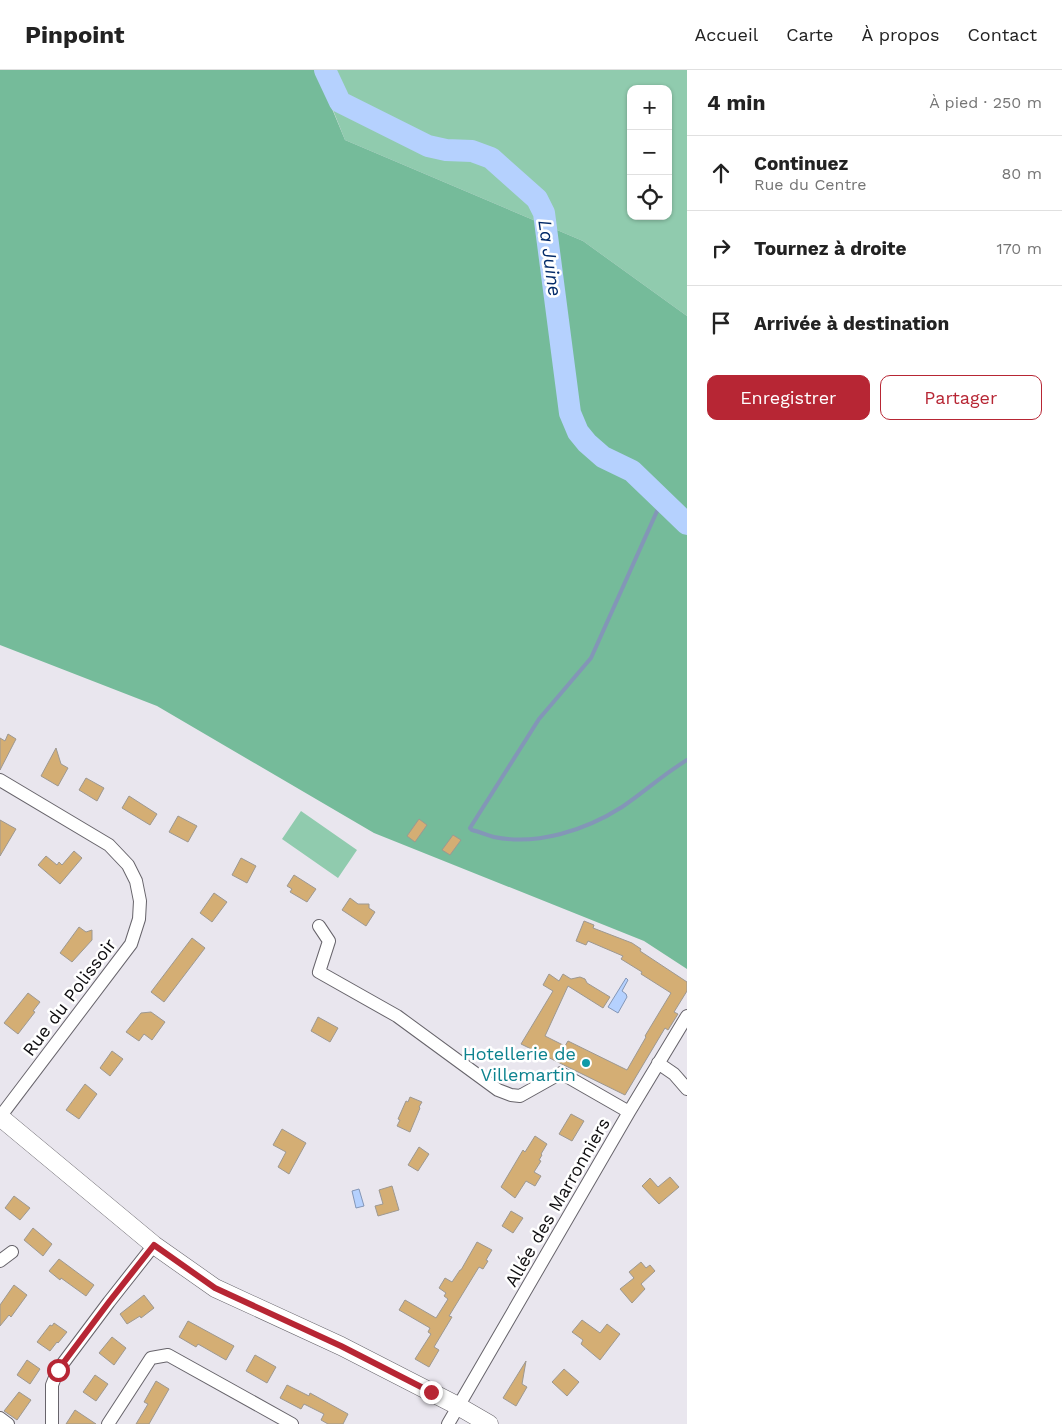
<!DOCTYPE html>
<html lang="fr">
<meta charset="utf-8">
<style>
body{margin:0;font-family:"Work Sans",sans-serif;background:#f6f6f6;color:#222}
.controls{position:absolute;right:15px;top:15px;display:grid;overflow:hidden;border-radius:10px;box-shadow:0 1px 4px #0004}
.controls button{width:45px;height:45px;display:grid;place-items:center;padding:0;border:0;border-bottom:1px solid #e0e0e0;background:#fff;color:#222;font:25px sans-serif}
.stop{position:absolute;width:15px;height:15px;margin:-11px;border:4px solid #b72634;border-radius:50%;background:#fff}
.stop.end{background:#b72634;border-color:#fff;box-shadow:0 1px 5px #0008}
.list{margin:0;padding:0;list-style:none}
h2{display:flex;justify-content:space-between;align-items:center;height:65px;margin:0;padding:0 20px;font-size:21px}
h2 small{font-size:16px;font-weight:400;color:#767676}
.list li{display:grid;grid-template-columns:32px 1fr auto;gap:15px;align-items:center;box-sizing:border-box;height:75px;padding:0 20px;border-top:1px solid #e0e0e0}
.list b{display:block;font-size:19px;white-space:nowrap}
.list p{margin:0;font-size:16px;white-space:nowrap;color:#767676}
.list em{font-size:16px;font-style:normal;color:#767676}
.actions{display:flex;gap:10px;padding:15px 20px}
.actions a{flex:1;padding:11px 0;border:1px solid #b72634;border-radius:10px;text-align:center;font-size:18px;color:#b72634}
.actions .main{background:#b72634;color:#fff}
.icon{flex:none;width:28px;height:28px;fill:none;stroke:currentColor;stroke-width:2;stroke-linecap:round;stroke-linejoin:round}
.map{position:relative;flex:none;width:687px;height:1354px;overflow:hidden}
header{display:flex;align-items:center;gap:30px;box-sizing:border-box;height:70px;padding:0 25px;background:#fff;border-bottom:1px solid #e0e0e0}
header strong{font-size:24px}
nav{display:flex;gap:28px;margin-inline-start:auto;font-size:18px}
main{display:flex}
aside{flex:1;background:#fff}
.map>svg:first-child{display:block}
</style>
<header>
<strong>Pinpoint</strong>
<nav><a>Accueil</a><a>Carte</a><a>À propos</a><a>Contact</a></nav>
</header>
<main>
<div class="map">
<svg width="687" height="1354" viewBox="0 0 687 1354">
<rect width="100%" height="100%" fill="#e9e6ee"/>
<path fill="#90cbae" fill-rule="evenodd" d="M 317,0 L 687,0 L 687,246 L 583,171 L 345,70 ZM 631,19 L 668,19 L 668,146 L 631,146 Z
M 301,741 L 357,780 L 338,808 L 282,769 Z"/>
<path fill="#75bb9a" d="M 0,0 L 316,0 L 345,70 L 583,171 L 687,246 L 687,899 L 644,871 L 374,763 L 157,636 L 0,575 Z"/>
<path fill="#b5d1fe" stroke="#8396b7" d="M 626,908 L 628,910 L 622,921 L 626,924 L 627,927 L 618,943 L 608,937 Z
M 359,1119 L 364,1136 L 356,1138 L 352,1121 Z"/>
<g fill="none" stroke-linecap="round" stroke-linejoin="round">
<path stroke="#8396b7" stroke-width="4" d="M 662,430 L 591,588 L 539,649 L 470,758 L 472,760 C 480,762 487,765 494,767 C 537,776 586,760 622,737 C 644,722 664,704 687,690"/>
<path stroke="#b5d1fe" stroke-width="22" d="M 325,0 L 340,32 L 428,76 L 446,80 L 472,81 L 491,88 L 537,129 L 544,143 L 570,343 L 578,362 L 587,373 L 603,387 L 632,401 L 687,454"/>
</g>
<path fill="#d4ae74" stroke="#9d9891" d="M 8,664 L 16,669 L 0,700 L 0,668 L 5,671 Z
M 56,678 L 61,694 L 68,698 L 58,716 L 41,706 Z
M 86,708 L 104,718 L 97,731 L 79,720 Z
M 129,726 L 157,744 L 150,755 L 122,738 Z
M 178,746 L 197,756 L 188,772 L 169,762 Z
M 419,749 L 427,755 L 415,772 L 407,766 Z
M 0,750 L 16,759 L 0,786 Z
M 453,765 L 461,770 L 450,785 L 442,780 Z
M 74,781 L 82,788 L 60,814 L 38,795 L 46,786 L 57,795 L 59,792 L 62,795 Z
M 241,788 L 256,796 L 247,813 L 232,805 Z
M 294,805 L 316,819 L 307,832 L 290,822 L 292,819 L 287,816 Z
M 214,823 L 227,832 L 212,852 L 200,843 Z
M 350,828 L 358,834 L 369,834 L 369,838 L 375,842 L 366,856 L 342,840 Z
M 584,851 L 594,855 L 593,858 L 632,873 L 641,879 L 640,881 L 687,912 L 687,921 L 674,942 L 678,944 L 668,960 L 665,958 L 625,1025 L 521,974 L 553,921 L 543,915 L 549,904 L 559,911 L 563,904 L 571,909 L 580,907 L 585,909 L 587,913 L 610,927 L 603,938 L 568,916 L 545,966 L 565,976 L 568,971 L 627,1000 L 646,967 L 645,966 L 671,923 L 641,904 L 642,902 L 621,889 L 623,886 L 588,871 L 586,875 L 576,871 Z
M 79,857 L 86,862 L 92,860 L 92,870 L 72,892 L 60,883 Z
M 192,868 L 205,878 L 164,932 L 151,922 Z
M 28,923 L 40,932 L 33,941 L 35,942 L 18,964 L 4,953 Z
M 151,942 L 165,952 L 152,970 L 144,964 L 139,971 L 126,962 L 141,943 Z
M 318,947 L 338,958 L 330,972 L 311,961 Z
M 112,981 L 123,989 L 110,1006 L 100,998 Z
M 85,1014 L 97,1024 L 79,1049 L 66,1040 Z
M 410,1027 L 422,1032 L 419,1037 L 420,1038 L 410,1062 L 397,1056 L 400,1050 L 398,1049 L 406,1031 L 408,1032 Z
M 571,1044 L 584,1051 L 572,1071 L 559,1064 Z
M 282,1059 L 306,1073 L 289,1104 L 278,1097 L 286,1082 L 273,1075 Z
M 535,1066 L 547,1074 L 541,1084 L 542,1085 L 539,1090 L 541,1091 L 534,1102 L 541,1106 L 535,1116 L 526,1111 L 515,1128 L 501,1117 L 523,1080 L 525,1082 Z
M 419,1077 L 429,1084 L 418,1101 L 408,1095 Z
M 670,1107 L 679,1117 L 659,1134 L 642,1116 L 650,1108 L 658,1117 Z
M 392,1116 L 399,1140 L 378,1146 L 375,1136 L 383,1134 L 379,1120 Z
M 14,1126 L 30,1138 L 20,1150 L 5,1138 Z
M 511,1141 L 523,1148 L 513,1163 L 502,1156 Z
M 33,1158 L 52,1174 L 43,1186 L 24,1170 Z
M 477,1172 L 492,1180 L 486,1190 L 488,1191 L 483,1199 L 479,1197 L 449,1246 L 452,1247 L 434,1277 L 439,1280 L 429,1297 L 415,1289 L 431,1264 L 428,1262 L 430,1258 L 399,1240 L 405,1230 L 436,1248 L 448,1229 L 444,1226 L 446,1223 L 439,1218 L 445,1208 L 452,1212 L 460,1200 L 461,1200 Z
M 59,1189 L 94,1215 L 86,1226 L 61,1208 L 60,1210 L 49,1201 Z
M 641,1192 L 646,1198 L 650,1195 L 655,1201 L 641,1214 L 645,1219 L 632,1233 L 620,1219 L 634,1208 L 629,1202 Z
M 14,1215 L 27,1225 L 11,1247 L 9,1245 L 0,1256 L 0,1235 Z
M 144,1225 L 154,1238 L 141,1248 L 140,1246 L 127,1254 L 120,1244 Z
M 582,1250 L 600,1263 L 607,1254 L 620,1264 L 600,1290 L 581,1274 L 583,1270 L 572,1262 Z
M 188,1251 L 234,1276 L 226,1290 L 198,1274 L 196,1277 L 179,1267 Z
M 54,1253 L 67,1262 L 58,1273 L 57,1272 L 50,1281 L 37,1272 L 50,1255 L 52,1256 Z
M 112,1267 L 126,1278 L 114,1295 L 99,1283 Z
M 255,1285 L 276,1297 L 267,1313 L 246,1301 Z
M 27,1290 L 40,1299 L 30,1314 L 17,1305 Z
M 526,1291 L 522,1314 L 527,1317 L 516,1336 L 503,1328 Z
M 564,1299 L 579,1312 L 567,1326 L 552,1312 Z
M 95,1305 L 108,1314 L 96,1331 L 83,1322 Z
M 156,1311 L 169,1319 L 149,1354 L 136,1354 L 148,1334 L 144,1332 Z
M 287,1315 L 309,1326 L 310,1323 L 348,1344 L 343,1354 L 328,1354 L 321,1350 L 324,1344 L 304,1334 L 301,1339 L 280,1328 Z
M 19,1322 L 31,1330 L 17,1350 L 4,1341 Z
M 75,1340 L 96,1354 L 66,1354 Z"/>
<g fill="none" stroke-linecap="round" stroke-linejoin="round">
<defs>
<path id="street" d="M 0,710 L 109,775 L 128,795 L 136,811 L 140,831 L 139,849 L 131,874 L 0,1047
M 319,856 L 329,871 L 319,902 L 397,946 L 498,1020 L 511,1025 L 520,1026 L 561,1003 L 629,1042
M 658,993 L 674,1004 L 687,1019
M 0,1191 L 12,1182
M 0,1348 L 8,1354
M 52,1354 L 52,1315 L 58,1300 L 109,1232 L 154,1175
M 108,1354 L 151,1288 L 168,1285 L 292,1354
M 448,1354 L 629,1042 L 687,946"/>
<path id="secondary" d="M 0,1047 L 154,1175 L 215,1218 L 341,1276 L 458,1336 L 489,1354"/>
</defs>
<use href="#street" stroke="#67646b" stroke-width="14"/>
<use href="#secondary" stroke="#67646b" stroke-width="19"/>
<use href="#street" stroke="#fff" stroke-width="12"/>
<use href="#secondary" stroke="#fff" stroke-width="18"/>
</g>
<g fill="none" stroke-linecap="round" stroke-linejoin="round">
<path stroke="#b72634" stroke-width="6" d="M 58,1300 L 109,1232 L 154,1175 L 215,1218 L 341,1276 L 431,1322"/>
</g>
<circle fill="#0f9aa8" stroke="#fff" stroke-width="2" cx="586" cy="993" r="5"/>
<g text-anchor="middle" dominant-baseline="central" stroke-width="5" stroke-linejoin="round" paint-order="stroke">
<g font-size="18" fill="#0f0e10" stroke="#fff">
<text transform="translate(69 927) rotate(-53)">Rue du Polissoir</text>
<text transform="translate(557 1132) rotate(-60)">Allée des Marronniers</text>
</g>
<g font-size="18" fill="#0d838f" stroke="#fff" text-anchor="end">
<text x="576" y="983">Hotellerie de<tspan x="576" dy="21">Villemartin</tspan></text>
</g>
<g font-size="19" font-style="italic" fill="#032b6a" stroke="#fff">
<text transform="translate(550 188) rotate(82)">La Juine</text>
</g>
</g>
</svg>
<div class="controls">
<button>+</button>
<button>−</button>
<button><svg class="icon" aria-label="locate" viewBox="0 0 24 24"><circle cx="12" cy="12" r="6"/><path d="M12 2v4M12 18v4M2 12h4M18 12h4"/></svg></button>
</div>
<div class="stop" style="left:58px;top:1300px"></div>
<div class="stop end" style="left:431px;top:1322px"></div>
</div>
<aside>
<h2>4 min<small>À pied · 250 m</small></h2>
<ul class="list">
<li><svg class="icon" aria-label="ahead" viewBox="0 0 24 24"><path d="M12 20V5M6 11l6-6 6 6"/></svg><div><b>Continuez</b><p>Rue du Centre</p></div><em>80 m</em></li>
<li><svg class="icon" aria-label="right" viewBox="0 0 24 24"><path d="M7 20v-9h11M14 6l5 5-5 5"/></svg><div><b>Tournez à droite</b></div><em>170 m</em></li>
<li><svg class="icon" aria-label="arrive" viewBox="0 0 24 24"><path d="M6 21V4h12l-3 4 3 4H6"/></svg><div><b>Arrivée à destination</b></div></li>
</ul>
<div class="actions"><a class="main">Enregistrer</a><a>Partager</a></div>
</aside>
</main>
